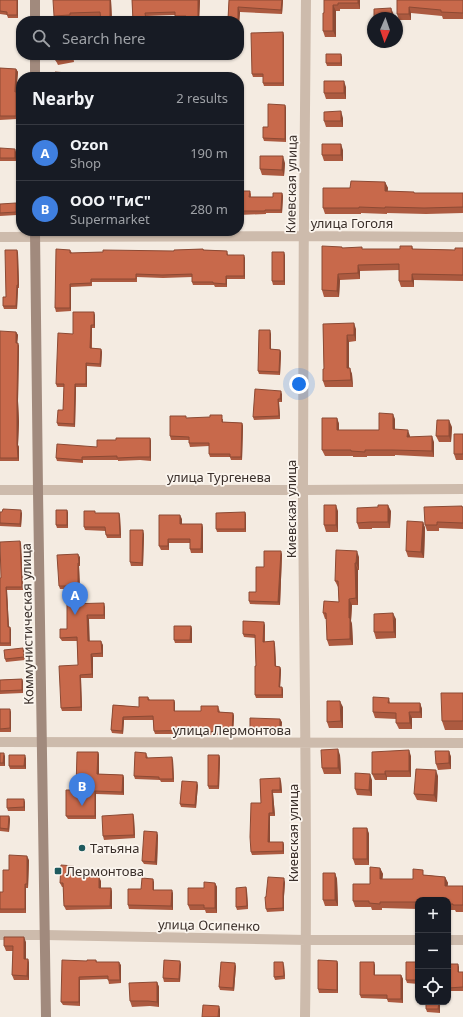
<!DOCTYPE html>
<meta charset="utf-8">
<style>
body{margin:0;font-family:"Noto Sans",sans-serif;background:#242831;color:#f1f3f6}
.controls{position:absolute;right:12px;bottom:12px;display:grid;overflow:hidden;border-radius:8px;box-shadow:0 1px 3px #0004}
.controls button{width:36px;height:36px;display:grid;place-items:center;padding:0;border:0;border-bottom:1px solid #363941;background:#171b24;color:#f1f3f6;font:20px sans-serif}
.compass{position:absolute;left:367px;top:12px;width:36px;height:36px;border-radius:50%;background:#171b24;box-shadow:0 1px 3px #0004;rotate:182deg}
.you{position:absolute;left:299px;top:384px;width:14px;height:14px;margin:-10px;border:3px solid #fff;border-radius:50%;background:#1a73e8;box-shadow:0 0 0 6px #1a73e833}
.badge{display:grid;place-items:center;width:26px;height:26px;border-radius:50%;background:#92aeb2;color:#fff;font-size:13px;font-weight:700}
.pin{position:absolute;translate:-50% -33px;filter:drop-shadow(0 1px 2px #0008)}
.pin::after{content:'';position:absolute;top:21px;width:14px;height:12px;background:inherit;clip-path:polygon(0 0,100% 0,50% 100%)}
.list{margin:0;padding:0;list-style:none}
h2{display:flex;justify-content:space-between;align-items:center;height:52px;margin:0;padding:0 16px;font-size:17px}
h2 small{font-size:13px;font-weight:400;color:#9ea1a6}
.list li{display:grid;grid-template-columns:26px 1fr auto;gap:12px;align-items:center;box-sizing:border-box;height:56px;padding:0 16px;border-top:1px solid #363941}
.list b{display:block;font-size:15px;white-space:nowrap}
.list p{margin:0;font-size:13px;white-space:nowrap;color:#9ea1a6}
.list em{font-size:13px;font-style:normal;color:#9ea1a6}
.icon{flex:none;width:22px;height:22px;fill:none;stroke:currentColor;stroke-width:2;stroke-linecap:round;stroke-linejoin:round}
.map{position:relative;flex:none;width:463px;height:1017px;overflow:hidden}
.search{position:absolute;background:#171b24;box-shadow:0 1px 3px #0004;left:16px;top:16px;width:228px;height:44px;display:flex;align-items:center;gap:10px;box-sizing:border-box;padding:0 14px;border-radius:16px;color:#9ea1a6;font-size:15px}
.panel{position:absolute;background:#171b24;box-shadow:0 1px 3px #0004;left:16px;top:72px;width:228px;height:164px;border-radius:16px}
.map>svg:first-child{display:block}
</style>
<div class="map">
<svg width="463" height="1017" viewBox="0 0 463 1017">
<rect width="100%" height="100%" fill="#f4ebe1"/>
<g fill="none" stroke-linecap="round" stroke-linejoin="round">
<path stroke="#cdbbac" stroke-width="10" d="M 0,237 L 303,236 L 463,237
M 0,490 L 303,490 L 463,489
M 0,742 L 463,743
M 0,935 L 45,935 L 306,940 L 418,940
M 448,940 L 463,940
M 305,1017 C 308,842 304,666 303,491 C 303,327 304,164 306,0"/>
<path stroke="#a18a7d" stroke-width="10" d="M 35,0 L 35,21
M 35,55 L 35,77
M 35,231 L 38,491 L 46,1017"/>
</g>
<path fill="#ac5a40" d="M 0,0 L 18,0 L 18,18 L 8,18 L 7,15 L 0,14 Z
M 111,0 L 112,21 L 101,21 L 100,16 L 71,17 L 71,19 L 55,20 L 54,16 Z
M 132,0 L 200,0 L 199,21 L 186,21 L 186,19 L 176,19 L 175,15 L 147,16 L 147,21 L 133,21 Z
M 229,0 L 283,0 L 282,14 L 240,12 L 239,24 L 239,21 L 228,21 L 228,19 Z
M 324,0 L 360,0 L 360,9 L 340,9 L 340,11 L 336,11 L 336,37 L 325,37 L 323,31 L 324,13 Z
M 397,0 L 463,0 L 463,19 L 443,19 L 442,16 L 411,13 L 411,20 L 399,20 L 397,14 Z
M 283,32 L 284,36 L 284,86 L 264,86 L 263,83 L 263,77 L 253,77 L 252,74 Z
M 73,55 L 74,62 L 58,65 L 56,61 Z
M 342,57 L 342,66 L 327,66 L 326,63 Z
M 0,68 L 16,69 L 18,72 L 16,93 L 17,95 L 17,119 L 0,120 Z
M 346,87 L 346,99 L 326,99 L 324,93 Z
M 285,105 L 286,108 L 286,142 L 264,141 L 263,138 L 268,127 Z
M 343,118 L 343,127 L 326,127 L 324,121 Z
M 0,148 L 16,152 L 16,161 L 0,161 Z
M 343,150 L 343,161 L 324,161 L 322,155 Z
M 285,163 L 284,176 L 262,175 L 260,169 Z
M 385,182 L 388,188 L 387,192 L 414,193 L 463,193 L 463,213 L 426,214 L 387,213 L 387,214 L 361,213 L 361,214 L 325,214 L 323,208 L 350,188 Z
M 239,191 L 250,191 L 251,194 L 251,197 L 273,197 L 282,193 L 283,196 L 282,213 L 266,213 L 266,214 L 239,215 Z
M 0,204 L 17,206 L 17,215 L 0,216 Z
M 412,246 L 413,249 L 455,250 L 463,248 L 463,281 L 414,280 L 414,287 L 401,287 L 399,281 L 399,270 L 360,271 L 360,279 L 340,280 L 339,297 L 324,297 L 322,290 L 343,248 L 363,249 L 400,249 Z
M 203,249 L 204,250 L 227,251 L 228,255 L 245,258 L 245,279 L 227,279 L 227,287 L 215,287 L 214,285 L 193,285 L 192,282 L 192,277 L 163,278 L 137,277 L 137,282 L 92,282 L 92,286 L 71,287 L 71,311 L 56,312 L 55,308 L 70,250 L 72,253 L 174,251 Z
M 17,250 L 18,253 L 19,288 L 18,288 L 17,309 L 4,309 L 3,306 L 6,297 Z
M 285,255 L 285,285 L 273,285 L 272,281 Z
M 95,315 L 95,328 L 92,328 L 92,348 L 101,349 L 102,352 L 101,367 L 87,366 L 87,387 L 76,387 L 75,427 L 58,426 L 57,423 L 63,410 L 64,387 L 57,387 L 56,384 L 73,334 Z
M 323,324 L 356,329 L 356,341 L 349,342 L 349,368 L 352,374 L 353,387 L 325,387 L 323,381 L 324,369 Z
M 16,332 L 18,335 L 17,343 L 19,346 L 18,401 L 19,422 L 18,445 L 19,447 L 19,461 L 0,461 L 0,343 Z
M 271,334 L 271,349 L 280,350 L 281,353 L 280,375 L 259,374 L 258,371 Z
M 282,394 L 282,402 L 279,402 L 280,419 L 254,420 L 253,417 Z
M 186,416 L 186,418 L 223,419 L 223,422 L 242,423 L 243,426 L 242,460 L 231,460 L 230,457 L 210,457 L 209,454 L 209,446 L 190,447 L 189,443 L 189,440 L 171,440 L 170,436 Z
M 337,418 L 339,424 L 339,430 L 379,430 L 395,419 L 395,429 L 410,436 L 410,437 L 434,442 L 434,457 L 395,455 L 395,456 L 367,456 L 367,457 L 353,457 L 353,456 L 325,456 L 322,450 Z
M 452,427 L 451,442 L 439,442 L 436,436 Z
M 463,434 L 463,460 L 456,460 L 454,454 Z
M 150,438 L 151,441 L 151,461 L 140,460 L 118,461 L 118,460 L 83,460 L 83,463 L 57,461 L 56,458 L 97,447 Z
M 462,507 L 463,507 L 463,529 L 439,528 L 439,531 L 427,531 L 425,525 Z
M 67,510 L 68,513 L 68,528 L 57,528 L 56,525 Z
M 338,511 L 338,532 L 326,532 L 324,525 Z
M 391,511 L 390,528 L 372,528 L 372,529 L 359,529 L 357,523 Z
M 0,512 L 22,513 L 21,527 L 0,526 Z
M 245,512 L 246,515 L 246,532 L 217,532 L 216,529 Z
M 96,513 L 119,513 L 120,516 L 121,538 L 107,538 L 106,535 L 106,531 L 85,530 L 84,527 Z
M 182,519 L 182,524 L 202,524 L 203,528 L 203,553 L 191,553 L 190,549 L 190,543 L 169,543 L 169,550 L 161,550 L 159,546 Z
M 423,522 L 425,528 L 424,558 L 408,557 L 406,551 Z
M 144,534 L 143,566 L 131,566 L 130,562 Z
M 20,541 L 21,544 L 23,590 L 7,590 L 9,627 L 10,627 L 11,630 L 11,646 L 0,646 L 0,578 L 1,578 Z
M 282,554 L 280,605 L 250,604 L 249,601 L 256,592 L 264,567 Z
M 80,557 L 80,566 L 79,566 L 80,589 L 60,589 L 59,586 Z
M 359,557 L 359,570 L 358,570 L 358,605 L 352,605 L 351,621 L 352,624 L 353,645 L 329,646 L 327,640 L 327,619 L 325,619 L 323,613 L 339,602 L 338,587 L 335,581 Z
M 67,604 L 105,607 L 105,619 L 89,619 L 89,641 L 103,645 L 103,657 L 93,657 L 93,678 L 81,678 L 82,711 L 62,711 L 61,708 L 78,665 L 77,641 L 62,641 L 60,638 L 67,629 Z
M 396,619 L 396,638 L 376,639 L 374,632 Z
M 265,625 L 265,642 L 274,641 L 275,645 L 276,666 L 280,667 L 281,670 L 280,687 L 282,687 L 283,690 L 283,698 L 256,698 L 255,695 L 256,666 L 255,638 L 244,637 L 243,634 Z
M 191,626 L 192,629 L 192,643 L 175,643 L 174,640 Z
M 24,651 L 25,660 L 6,662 L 5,659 Z
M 22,679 L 23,682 L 23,693 L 0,694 L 0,680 Z
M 463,693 L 463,730 L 445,730 L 442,721 Z
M 148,697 L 150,700 L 174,700 L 175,703 L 175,711 L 201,711 L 218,706 L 220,712 L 233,713 L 234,716 L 233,734 L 220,733 L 220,735 L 202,735 L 201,734 L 155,734 L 154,731 L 153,720 L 124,720 L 123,734 L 112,733 L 111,730 L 113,705 L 139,707 Z
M 389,698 L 390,703 L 420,703 L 422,709 L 422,718 L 412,718 L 412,729 L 399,729 L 396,723 L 396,719 L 375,718 L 373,712 Z
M 343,707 L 343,728 L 329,728 L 327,722 Z
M 0,709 L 11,712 L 11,732 L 0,732 Z
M 282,722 L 281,733 L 251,731 L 250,728 Z
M 449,751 L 451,757 L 451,769 L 438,770 L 436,764 Z
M 98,752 L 99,755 L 99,774 L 123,775 L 124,778 L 124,795 L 96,794 L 96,819 L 68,819 L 66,816 L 76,790 Z
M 0,753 L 5,756 L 5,766 L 0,766 Z
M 146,753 L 148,758 L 173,760 L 174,782 L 161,782 L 160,780 L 135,779 L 134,776 Z
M 219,755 L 220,758 L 219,789 L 209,789 L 208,786 Z
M 340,755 L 341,774 L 324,774 L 322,768 Z
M 411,756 L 411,777 L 387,777 L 387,780 L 375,780 L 372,774 Z
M 26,758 L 26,769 L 10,769 L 9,766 Z
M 438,776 L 437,802 L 417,800 L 414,794 Z
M 260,779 L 281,781 L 282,793 L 273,793 L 275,816 L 270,816 L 270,842 L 283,842 L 284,845 L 284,854 L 252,855 L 251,852 L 261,803 Z
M 372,780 L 372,796 L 357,795 L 355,789 Z
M 198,785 L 196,808 L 181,807 L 180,804 Z
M 25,802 L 25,811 L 8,811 L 7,808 Z
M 133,814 L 134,818 L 135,838 L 104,840 L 103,836 Z
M 0,816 L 9,816 L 10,819 L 9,832 L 0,831 Z
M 367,828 L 369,834 L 369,865 L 355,865 L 353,859 Z
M 158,835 L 157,865 L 144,864 L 142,861 Z
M 29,860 L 28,888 L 26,888 L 26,913 L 0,913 L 0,892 L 3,892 L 9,870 Z
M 380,868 L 383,874 L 382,879 L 413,879 L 425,875 L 445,877 L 448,883 L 447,886 L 463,886 L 463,912 L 456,912 L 455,910 L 448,910 L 448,900 L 418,900 L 418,909 L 382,908 L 382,910 L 372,910 L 371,907 L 355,907 L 353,901 L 370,884 Z
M 76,870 L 75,876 L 101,881 L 101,888 L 111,888 L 112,892 L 112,909 L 66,910 L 64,906 L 63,887 L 62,887 L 60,883 Z
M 335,873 L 337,879 L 338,906 L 325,906 L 323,900 Z
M 154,882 L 154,890 L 173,893 L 173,910 L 129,909 L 128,905 L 141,889 Z
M 285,882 L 284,896 L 284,911 L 267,912 L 266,909 L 266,897 Z
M 215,883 L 217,887 L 217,913 L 206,913 L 205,910 L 190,910 L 188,905 L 204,888 Z
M 246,887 L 247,891 L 248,909 L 237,910 L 236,907 Z
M 26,942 L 26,959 L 28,959 L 29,963 L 29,980 L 14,980 L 12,975 L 13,951 L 6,951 L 4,946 Z
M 96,960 L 97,962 L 121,965 L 121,983 L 109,984 L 108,979 L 80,980 L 80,1006 L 63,1005 L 61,1002 L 87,961 Z
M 337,961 L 338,964 L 338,993 L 319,993 L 318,989 Z
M 418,962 L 418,984 L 407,983 L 406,980 Z
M 181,964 L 180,982 L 164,982 L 163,978 Z
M 448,964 L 459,967 L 459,972 L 463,972 L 463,991 L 448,991 Z
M 284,965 L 285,979 L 275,980 L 274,977 Z
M 375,965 L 375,975 L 401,975 L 403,979 L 403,1003 L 388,1002 L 387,999 L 361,998 L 360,995 Z
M 236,966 L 234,991 L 220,990 L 219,987 Z
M 157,982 L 159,987 L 159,1007 L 150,1006 L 132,1007 L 130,1001 Z
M 426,1002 L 440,1002 L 440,1013 L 427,1012 L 426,1009 Z"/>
<path fill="#8c4a34" d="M 17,0 L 18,0 L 18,18 L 17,15 Z
M 110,0 L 111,0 L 112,21 L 110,21 Z
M 198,0 L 200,0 L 199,21 L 198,21 Z
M 282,0 L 283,0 L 282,14 L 281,10 Z
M 358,0 L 360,0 L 360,9 L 358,3 Z
M 333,5 L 336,11 L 336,37 L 333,31 Z
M 238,7 L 240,12 L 239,24 L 239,21 L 238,21 Z
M 409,7 L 411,13 L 411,20 L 409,14 Z
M 391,8 L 394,15 L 394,18 L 392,18 Z
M 283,32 L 284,36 L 284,86 L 283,83 Z
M 341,54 L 342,57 L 342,66 L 341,63 Z
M 16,69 L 18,72 L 16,93 L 17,95 L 17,119 L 16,116 L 15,92 Z
M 344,81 L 346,87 L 346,99 L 344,93 Z
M 285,105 L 286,108 L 286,142 L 285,139 Z
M 341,111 L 343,118 L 343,127 L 341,121 Z
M 341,144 L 343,150 L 343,161 L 341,155 Z
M 15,149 L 16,152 L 16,161 L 15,158 Z
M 283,156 L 285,163 L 284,176 L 282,170 Z
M 385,182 L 388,188 L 387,197 L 385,191 Z
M 282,193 L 283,196 L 282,213 L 281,210 Z
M 16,203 L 17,206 L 17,215 L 16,212 Z
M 17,250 L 18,253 L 19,288 L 18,285 Z
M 284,252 L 285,255 L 285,285 L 284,281 Z
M 244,255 L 245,258 L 245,279 L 244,276 Z
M 358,265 L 360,271 L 360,279 L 358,273 Z
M 338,274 L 340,280 L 339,297 L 337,291 Z
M 412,274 L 414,280 L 414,287 L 412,281 Z
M 226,276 L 227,279 L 227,287 L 226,284 Z
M 70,284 L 71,287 L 71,311 L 70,308 Z
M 17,285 L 18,288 L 17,309 L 16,306 Z
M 94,312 L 95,315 L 95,328 L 94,325 Z
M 354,323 L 356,329 L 356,341 L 354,335 Z
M 91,325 L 92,328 L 91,351 L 90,348 Z
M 270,330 L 271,334 L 271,352 L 270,349 Z
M 16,332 L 18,335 L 17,346 L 16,343 Z
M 347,335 L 349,342 L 349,374 L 347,368 Z
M 18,343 L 19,346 L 18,401 L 19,422 L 18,445 L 19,447 L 19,461 L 18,458 L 17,444 L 17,398 Z
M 101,349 L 102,352 L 101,367 L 100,364 Z
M 280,350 L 281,353 L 280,375 L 279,372 Z
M 86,363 L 87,366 L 87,387 L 86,384 Z
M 350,368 L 352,374 L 353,387 L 351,380 Z
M 75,384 L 76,387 L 75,427 L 74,424 Z
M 281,391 L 282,394 L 282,402 L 280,399 Z
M 278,399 L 279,402 L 280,419 L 279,416 Z
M 393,414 L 395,419 L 395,435 L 393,429 Z
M 337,418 L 339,424 L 339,436 L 337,430 Z
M 449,420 L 452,427 L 451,442 L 449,436 Z
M 242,423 L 243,426 L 242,460 L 241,457 Z
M 408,430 L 410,436 L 409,443 L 407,437 Z
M 432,436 L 434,442 L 434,457 L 432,451 Z
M 150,438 L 151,441 L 151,461 L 150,457 Z
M 336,505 L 338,511 L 338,532 L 336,525 Z
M 388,505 L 391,511 L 390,528 L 388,522 Z
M 21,510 L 22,513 L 21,527 L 20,524 Z
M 67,510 L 68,513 L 68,528 L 67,525 Z
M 245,512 L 246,515 L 246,532 L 245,529 Z
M 119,513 L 120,516 L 121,538 L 120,535 Z
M 180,515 L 182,519 L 182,528 L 180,524 Z
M 423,522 L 425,528 L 424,558 L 421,552 Z
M 202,524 L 203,528 L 203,553 L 201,549 Z
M 143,530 L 144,534 L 143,566 L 142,563 Z
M 168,539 L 169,543 L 169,550 L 168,546 Z
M 20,541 L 21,544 L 23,590 L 22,587 Z
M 281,551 L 282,554 L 280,605 L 278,602 Z
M 357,551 L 359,557 L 359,570 L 356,563 Z
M 78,554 L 80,557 L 80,566 L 79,563 Z
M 78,563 L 79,566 L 80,589 L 78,586 Z
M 355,563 L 358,570 L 358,605 L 356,598 Z
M 6,587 L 7,590 L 9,630 L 8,627 Z
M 349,599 L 352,605 L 351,621 L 352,624 L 353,645 L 350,639 L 349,618 Z
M 104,603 L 105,607 L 105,619 L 104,615 Z
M 393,613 L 396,619 L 396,638 L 394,632 Z
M 87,615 L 89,619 L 90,645 L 88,641 Z
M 264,622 L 265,625 L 264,645 L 263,642 Z
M 191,626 L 192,629 L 192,643 L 190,640 Z
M 10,627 L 11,630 L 11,646 L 10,643 Z
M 101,641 L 103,645 L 103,657 L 102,653 Z
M 274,641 L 275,645 L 276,669 L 275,666 Z
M 23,648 L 24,651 L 25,660 L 24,657 Z
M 91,654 L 93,657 L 93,678 L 92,674 Z
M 280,667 L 281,670 L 280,690 L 279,687 Z
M 80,675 L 81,678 L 82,711 L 81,707 Z
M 22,679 L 23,682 L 23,693 L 22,690 Z
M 282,687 L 283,690 L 283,698 L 282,695 Z
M 174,700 L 175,703 L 175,714 L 174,711 Z
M 340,701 L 343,707 L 343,728 L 341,721 Z
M 420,703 L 422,709 L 422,718 L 420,712 Z
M 10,709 L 11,712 L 11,732 L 10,728 Z
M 409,712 L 412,718 L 412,729 L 410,723 Z
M 233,713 L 234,716 L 233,734 L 232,731 Z
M 123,717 L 124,720 L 123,734 L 122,731 Z
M 280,719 L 282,722 L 281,733 L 280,729 Z
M 338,749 L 340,755 L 341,774 L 338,768 Z
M 409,750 L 411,756 L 411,777 L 409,771 Z
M 449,751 L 451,757 L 451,769 L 449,763 Z
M 98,752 L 99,755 L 99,777 L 97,774 Z
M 4,753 L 5,756 L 5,766 L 3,763 Z
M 25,755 L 26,758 L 26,769 L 24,766 Z
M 219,755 L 220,758 L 219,789 L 218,786 Z
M 172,757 L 173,760 L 174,782 L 173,779 Z
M 436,770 L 438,776 L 437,802 L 434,795 Z
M 385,771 L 387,777 L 387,780 L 385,774 Z
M 370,774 L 372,780 L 372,796 L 369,790 Z
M 123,775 L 124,778 L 124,795 L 122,792 Z
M 280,778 L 281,781 L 282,793 L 280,790 Z
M 197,782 L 198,785 L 196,808 L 195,805 Z
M 272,790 L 273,793 L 275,816 L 273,813 Z
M 95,791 L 96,794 L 96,819 L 95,816 Z
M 24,799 L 25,802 L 25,811 L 24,807 Z
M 269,813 L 270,816 L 270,846 L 268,842 Z
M 133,814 L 134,818 L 135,838 L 134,835 Z
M 9,816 L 10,819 L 9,832 L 8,829 Z
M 367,828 L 369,834 L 369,865 L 367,859 Z
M 157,832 L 158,835 L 157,865 L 155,862 Z
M 283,842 L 284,845 L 284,854 L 283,851 Z
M 27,856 L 29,860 L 28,888 L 27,884 Z
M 74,866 L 76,870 L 75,879 L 74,876 Z
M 380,868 L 383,874 L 382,885 L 380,879 Z
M 335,873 L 337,879 L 338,906 L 335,900 Z
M 99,877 L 101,881 L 101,891 L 99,888 Z
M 445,877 L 448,883 L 447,892 L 445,886 Z
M 284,878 L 285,882 L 284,896 L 284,911 L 283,908 L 283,893 Z
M 153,879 L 154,882 L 154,893 L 153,890 Z
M 215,883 L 217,887 L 217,913 L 215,908 Z
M 25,884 L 26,888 L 26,913 L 25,909 Z
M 246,887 L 247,891 L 248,909 L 247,906 Z
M 111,888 L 112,892 L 112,909 L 110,906 Z
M 172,890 L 173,893 L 173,910 L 171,906 Z
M 24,937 L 26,942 L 26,963 L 24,959 Z
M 28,959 L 29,963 L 29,980 L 27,976 Z
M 180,961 L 181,964 L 180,982 L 179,979 Z
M 337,961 L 338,964 L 338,993 L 337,990 Z
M 119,962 L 121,965 L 121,983 L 120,980 Z
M 283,962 L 284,965 L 285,979 L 284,976 Z
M 374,962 L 375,965 L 375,978 L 374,975 Z
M 235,963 L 236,966 L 234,991 L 233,988 Z
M 458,964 L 459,967 L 459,976 L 458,972 Z
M 401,975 L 403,979 L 403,1003 L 401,999 Z
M 79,977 L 80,980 L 80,1006 L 79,1002 Z
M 157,982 L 159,987 L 159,1007 L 157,1002 Z
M 439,1002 L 440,1002 L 440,1013 L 438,1009 Z
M 219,1006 L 220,1009 L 220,1017 L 218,1017 Z"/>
<path fill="#c8694b" stroke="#8c4a34" d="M 0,0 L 17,0 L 17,15 L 7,15 L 7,12 L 0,11 Z
M 53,0 L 110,0 L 110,21 L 101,21 L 100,12 L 70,13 L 70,15 L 54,16 Z
M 132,0 L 198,0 L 198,21 L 186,21 L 186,16 L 175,16 L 175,12 L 145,13 L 146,20 L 133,21 Z
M 229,0 L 282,0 L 281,10 L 238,7 L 238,19 L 228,19 Z
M 324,0 L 358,0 L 358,3 L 338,3 L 338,5 L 333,5 L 333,31 L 323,31 L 323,13 L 324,13 Z
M 397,0 L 463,0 L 463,13 L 441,12 L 441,10 L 409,7 L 409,14 L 397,14 Z
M 391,8 L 392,18 L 374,18 L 374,9 Z
M 283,32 L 283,83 L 263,83 L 263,74 L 252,74 L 251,33 Z
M 326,54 L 341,54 L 341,63 L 326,63 Z
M 55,55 L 73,55 L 73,59 L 56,61 Z
M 0,68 L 16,69 L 15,92 L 16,92 L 16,116 L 0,116 Z
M 55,72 L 80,74 L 80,77 L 54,77 Z
M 324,81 L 344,81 L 344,93 L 324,93 Z
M 268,104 L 285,105 L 285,139 L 263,138 L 263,127 L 268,127 Z
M 341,111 L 341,121 L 324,121 L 324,112 Z
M 322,144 L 341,144 L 341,155 L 322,155 Z
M 0,148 L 15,149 L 15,158 L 0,158 Z
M 260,156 L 283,156 L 282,170 L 260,169 Z
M 351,181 L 385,182 L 385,191 L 414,192 L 414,193 L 463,193 L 463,207 L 424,208 L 385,207 L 385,208 L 359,207 L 359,208 L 323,208 L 323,188 L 350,188 Z
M 239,191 L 250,191 L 249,197 L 273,197 L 273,193 L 282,193 L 281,210 L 265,210 L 265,211 L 239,211 Z
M 16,203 L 16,212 L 0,213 L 0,204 Z
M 322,246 L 342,247 L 342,248 L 362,247 L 362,249 L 400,249 L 400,246 L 412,246 L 412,249 L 455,250 L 455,248 L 463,248 L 463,275 L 412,274 L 412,281 L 399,281 L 399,264 L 358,265 L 358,273 L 338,274 L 337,291 L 322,290 Z
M 56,249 L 70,250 L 70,253 L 103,252 L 103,250 L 174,251 L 174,250 L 203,249 L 203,250 L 227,251 L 227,255 L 244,255 L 244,276 L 226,276 L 226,284 L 213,283 L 213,282 L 192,282 L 192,274 L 162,275 L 136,274 L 136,279 L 91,279 L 91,283 L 70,284 L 70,308 L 55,308 Z
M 5,250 L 17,250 L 18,285 L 17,285 L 16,306 L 3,306 L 3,297 L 6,297 Z
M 272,252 L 284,252 L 284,281 L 272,281 Z
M 73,312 L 94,312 L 94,325 L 91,325 L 90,348 L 101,349 L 100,364 L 86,363 L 86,384 L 75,384 L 74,424 L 57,423 L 58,410 L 63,410 L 64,384 L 56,384 L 58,333 L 73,334 Z
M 354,323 L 354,335 L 347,335 L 347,368 L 350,368 L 351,380 L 323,381 L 323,369 L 324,369 L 323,324 Z
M 259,330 L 270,330 L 270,349 L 280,350 L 279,372 L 258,371 Z
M 0,331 L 16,332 L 16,343 L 18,343 L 17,398 L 17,444 L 18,458 L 0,458 Z
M 255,389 L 281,391 L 280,399 L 278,399 L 279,416 L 253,417 Z
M 379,413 L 393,414 L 393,429 L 408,430 L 407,437 L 432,436 L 432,451 L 392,450 L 365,450 L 365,452 L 351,451 L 351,450 L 322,450 L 322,418 L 337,418 L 337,430 L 379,430 Z
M 210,415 L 222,415 L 222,422 L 242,423 L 241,457 L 230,457 L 230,454 L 209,454 L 209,443 L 189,443 L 189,437 L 170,436 L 170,416 L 186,416 L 186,418 L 210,417 Z
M 437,420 L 449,420 L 449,436 L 436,436 Z
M 454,434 L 463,434 L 463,454 L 454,454 Z
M 116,438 L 150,438 L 150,457 L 139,457 L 117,458 L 117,456 L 82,457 L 82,460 L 56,458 L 57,444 L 97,447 L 97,440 L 116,440 Z
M 324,505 L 336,505 L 336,525 L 324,525 Z
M 378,505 L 388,505 L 388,522 L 370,522 L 357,523 L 357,508 L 378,507 Z
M 462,506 L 462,507 L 463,507 L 463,523 L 437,522 L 437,525 L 425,525 L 424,507 Z
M 3,509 L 21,510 L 20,524 L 0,523 L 0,512 L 2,512 Z
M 56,510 L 67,510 L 67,525 L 56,525 Z
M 84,511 L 95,511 L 95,513 L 119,513 L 120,535 L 106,535 L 105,527 L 84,527 Z
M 245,512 L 245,529 L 216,529 L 216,513 Z
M 159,515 L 180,515 L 180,524 L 202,524 L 201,549 L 190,549 L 190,539 L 168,539 L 168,546 L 159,546 Z
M 407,521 L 423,522 L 421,552 L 406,551 Z
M 130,530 L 143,530 L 142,563 L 130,562 Z
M 20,541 L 22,587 L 6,587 L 8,627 L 10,627 L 10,643 L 0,643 L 0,578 L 1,578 L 0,542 Z
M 336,550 L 357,551 L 356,563 L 355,563 L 356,598 L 349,599 L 349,618 L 350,618 L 350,639 L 327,640 L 326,613 L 323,613 L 324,601 L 339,602 L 338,581 L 335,581 Z
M 264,551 L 281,551 L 278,602 L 249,601 L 249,592 L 256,592 L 256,567 L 264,567 Z
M 78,554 L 79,563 L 78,563 L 78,586 L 59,586 L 57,555 Z
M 104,603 L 104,615 L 87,615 L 88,641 L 101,641 L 102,653 L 91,654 L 92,674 L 80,675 L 81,707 L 61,708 L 59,666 L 78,665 L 77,637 L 60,638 L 60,629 L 67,629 L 67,604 Z
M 393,613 L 394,632 L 374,632 L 374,614 Z
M 243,621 L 264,622 L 263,642 L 274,641 L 275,666 L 280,667 L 279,687 L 282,687 L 282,695 L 255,695 L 255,666 L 256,666 L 255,635 L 243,634 Z
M 174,626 L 191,626 L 190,640 L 174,640 Z
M 23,648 L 24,657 L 5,659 L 4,650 Z
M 22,679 L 22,690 L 0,691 L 0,680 Z
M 441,693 L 463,693 L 463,721 L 442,721 Z
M 139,697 L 148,697 L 148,700 L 174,700 L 174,711 L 201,711 L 201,706 L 218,706 L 218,712 L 233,713 L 232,731 L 219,730 L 219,731 L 201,732 L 201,730 L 154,731 L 153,716 L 123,717 L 122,731 L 111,730 L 113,705 L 139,707 Z
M 373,697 L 389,698 L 388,703 L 420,703 L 420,712 L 409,712 L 410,723 L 396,723 L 396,713 L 373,712 Z
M 327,701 L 340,701 L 341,721 L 327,722 Z
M 0,709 L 10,709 L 10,728 L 0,729 Z
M 250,718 L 280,719 L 280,729 L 250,728 Z
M 338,749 L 338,768 L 322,768 L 321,750 Z
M 409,750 L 409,771 L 385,771 L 385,774 L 372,774 L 372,752 Z
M 435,751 L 449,751 L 449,763 L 436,764 Z
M 77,752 L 98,752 L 97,774 L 123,775 L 122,792 L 95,791 L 95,816 L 66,816 L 66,790 L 76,790 Z
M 135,752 L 146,753 L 146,758 L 172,757 L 173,779 L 159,779 L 159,777 L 134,776 Z
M 0,753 L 4,753 L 3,763 L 0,763 Z
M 9,755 L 25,755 L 24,766 L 9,766 Z
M 208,755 L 219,755 L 218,786 L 208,786 Z
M 416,769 L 436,770 L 434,795 L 414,794 Z
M 355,773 L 370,774 L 369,790 L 355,789 Z
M 280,778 L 280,790 L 272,790 L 273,813 L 269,813 L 268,842 L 283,842 L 283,851 L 251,852 L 250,837 L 251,803 L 261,803 L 260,779 Z
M 182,781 L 197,782 L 195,805 L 180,804 Z
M 7,799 L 24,799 L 24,807 L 7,808 Z
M 133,814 L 134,835 L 103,836 L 102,816 Z
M 0,816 L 9,816 L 8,829 L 0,828 Z
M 353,828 L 367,828 L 367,859 L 353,859 Z
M 144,831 L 157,832 L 155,862 L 142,861 Z
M 9,855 L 27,856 L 27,884 L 25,884 L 25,909 L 0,909 L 0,892 L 3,892 L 3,870 L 9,870 Z
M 61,865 L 74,866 L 74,876 L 99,877 L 99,888 L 111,888 L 110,906 L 64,906 L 63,883 L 60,883 Z
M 370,867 L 380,868 L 380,879 L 413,879 L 413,869 L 423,870 L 423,875 L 445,877 L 445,886 L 463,886 L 463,905 L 453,905 L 453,904 L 448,904 L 448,900 L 418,900 L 418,902 L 380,902 L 380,904 L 369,903 L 369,901 L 353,901 L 353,884 L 370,884 Z
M 323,873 L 335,873 L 335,900 L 323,900 Z
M 268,877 L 284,878 L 283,893 L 283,908 L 266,909 L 265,897 L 266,897 Z
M 142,878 L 153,879 L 153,890 L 172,890 L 171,906 L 128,905 L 128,889 L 141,889 Z
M 204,882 L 215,883 L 215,908 L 204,908 L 204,905 L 188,905 L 188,888 L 204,888 Z
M 246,887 L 247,906 L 236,907 L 236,888 Z
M 4,937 L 24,937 L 24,959 L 28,959 L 27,976 L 12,975 L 13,946 L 4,946 Z
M 62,960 L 87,961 L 87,960 L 96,960 L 96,962 L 119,962 L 120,980 L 108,980 L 108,976 L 79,977 L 79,1002 L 61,1002 Z
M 164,960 L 180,961 L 179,979 L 163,978 Z
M 318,960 L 337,961 L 337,990 L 318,989 Z
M 221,962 L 235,963 L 233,988 L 219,987 Z
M 274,962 L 283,962 L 284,976 L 274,977 Z
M 360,962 L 374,962 L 374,975 L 401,975 L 401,999 L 387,999 L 387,995 L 360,995 Z
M 406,962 L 418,962 L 418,980 L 406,980 Z
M 448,964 L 458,964 L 458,972 L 463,972 L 463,987 L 448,988 Z
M 157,982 L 157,1002 L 148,1001 L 130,1001 L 129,983 Z
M 426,1002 L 439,1002 L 438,1009 L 426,1009 Z
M 203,1005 L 219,1006 L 218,1017 L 202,1017 Z"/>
<g fill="#1f5a5e" stroke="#fbf5ee" stroke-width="1.5">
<circle cx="82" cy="848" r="4"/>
<rect x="54" y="867" width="8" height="8" rx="2"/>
</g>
<g text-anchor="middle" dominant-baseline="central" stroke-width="3.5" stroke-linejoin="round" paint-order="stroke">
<g font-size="13" fill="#3b302b" stroke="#fbf5ee">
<text transform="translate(291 184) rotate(-89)">Киевская улица</text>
<text x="352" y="223">улица Гоголя</text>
<text x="219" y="477">улица Тургенева</text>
<text transform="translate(291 509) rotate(-90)">Киевская улица</text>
<text transform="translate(27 624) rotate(-91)">Коммунистическая улица</text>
<text x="232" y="730">улица Лермонтова</text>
<text transform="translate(293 833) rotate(-90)">Киевская улица</text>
<text transform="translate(209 925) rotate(1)">улица Осипенко</text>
</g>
<g font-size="13" fill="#3b302b" stroke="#fbf5ee" text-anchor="start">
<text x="90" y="848">Татьяна</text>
<text x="66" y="871">Лермонтова</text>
</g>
</g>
</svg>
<div class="controls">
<button>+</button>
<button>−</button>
<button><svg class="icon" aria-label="locate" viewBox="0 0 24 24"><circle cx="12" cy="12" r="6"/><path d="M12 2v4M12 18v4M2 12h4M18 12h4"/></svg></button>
</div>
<svg class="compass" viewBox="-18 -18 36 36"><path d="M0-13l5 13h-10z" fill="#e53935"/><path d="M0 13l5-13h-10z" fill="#9ea1a6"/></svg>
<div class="you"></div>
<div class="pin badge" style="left:75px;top:615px;background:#3f7fe0">A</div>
<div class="pin badge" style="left:82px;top:806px;background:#3f7fe0">B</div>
<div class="search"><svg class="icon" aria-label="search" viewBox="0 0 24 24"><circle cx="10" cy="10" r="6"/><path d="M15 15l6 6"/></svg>Search here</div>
<section class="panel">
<h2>Nearby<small>2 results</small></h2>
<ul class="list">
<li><span class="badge" style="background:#3f7fe0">A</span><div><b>Ozon</b><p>Shop</p></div><em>190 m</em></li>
<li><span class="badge" style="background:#3f7fe0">B</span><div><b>ООО &quot;ГиС&quot;</b><p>Supermarket</p></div><em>280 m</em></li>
</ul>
</section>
</div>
